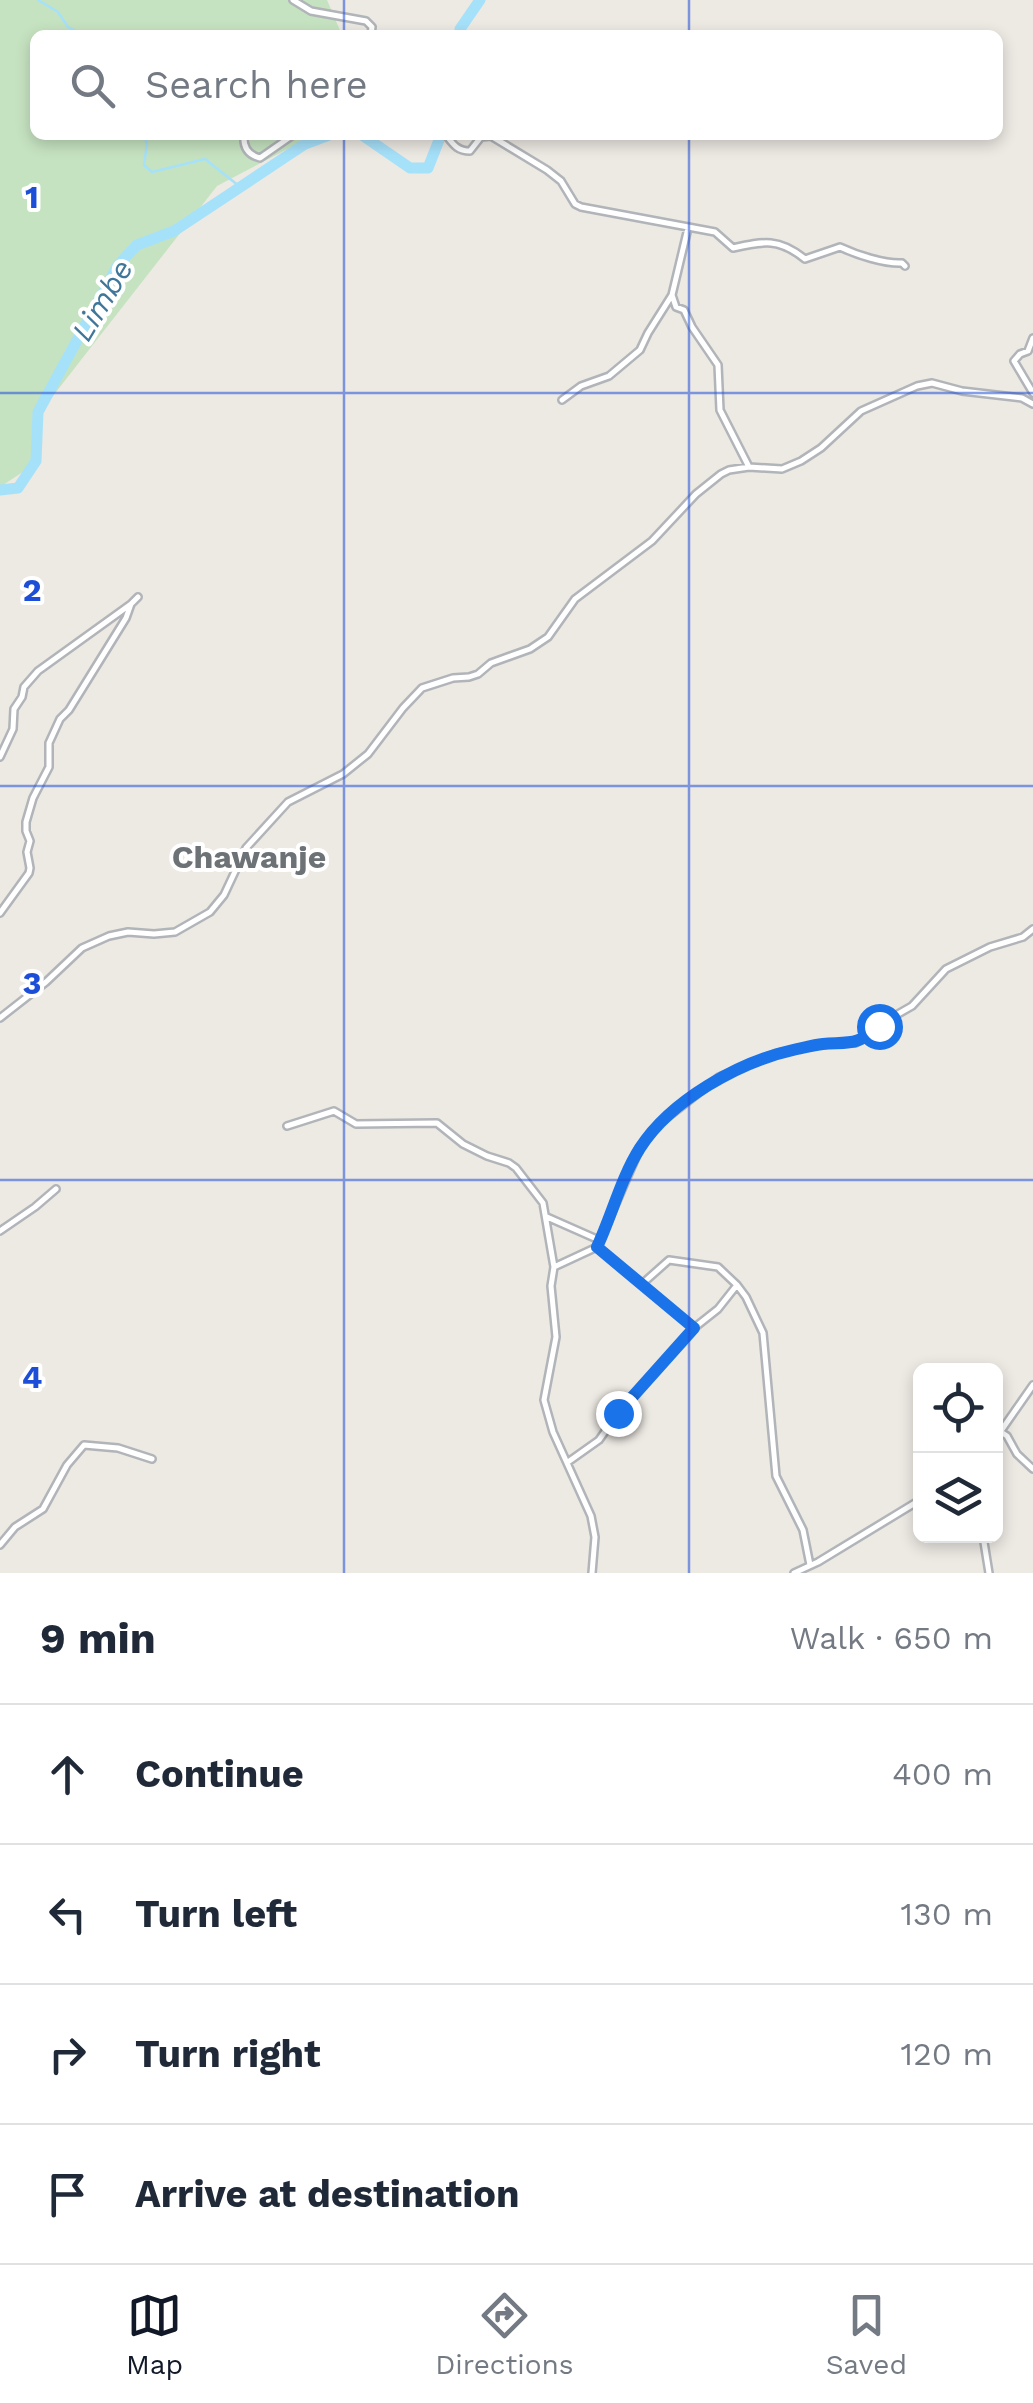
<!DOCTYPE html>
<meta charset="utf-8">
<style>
body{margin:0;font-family:"Work Sans",sans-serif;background:#f2f2f3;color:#1f2937}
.controls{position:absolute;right:30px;bottom:30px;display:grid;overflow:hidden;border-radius:15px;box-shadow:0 5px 15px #0003}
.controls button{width:90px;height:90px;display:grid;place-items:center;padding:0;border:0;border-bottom:2px solid #e0e1e3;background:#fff;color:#1f2937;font:50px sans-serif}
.stop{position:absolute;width:30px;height:30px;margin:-22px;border:8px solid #1a73e8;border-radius:50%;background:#fff}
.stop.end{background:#1a73e8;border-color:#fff;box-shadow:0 2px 10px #0008}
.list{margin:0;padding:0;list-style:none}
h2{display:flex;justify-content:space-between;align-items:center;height:130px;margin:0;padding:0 40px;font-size:42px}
h2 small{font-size:32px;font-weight:400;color:#747a83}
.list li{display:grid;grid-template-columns:65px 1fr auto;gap:30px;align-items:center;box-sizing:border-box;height:140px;padding:0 40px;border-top:2px solid #e0e1e3}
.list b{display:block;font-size:38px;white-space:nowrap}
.list em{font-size:32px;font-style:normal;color:#747a83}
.icon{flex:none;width:55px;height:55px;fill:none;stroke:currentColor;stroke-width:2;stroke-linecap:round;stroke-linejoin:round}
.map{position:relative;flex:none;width:1033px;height:1573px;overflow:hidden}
.search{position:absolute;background:#fff;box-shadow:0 5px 15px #0003;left:30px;right:30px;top:30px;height:110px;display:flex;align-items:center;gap:25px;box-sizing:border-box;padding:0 35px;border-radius:15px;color:#747a83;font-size:38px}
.sheet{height:690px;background:#fff}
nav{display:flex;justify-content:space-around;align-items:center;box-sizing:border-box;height:140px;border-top:2px solid #e0e1e3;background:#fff;font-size:28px;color:#747a83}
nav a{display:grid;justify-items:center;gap:5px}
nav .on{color:#111827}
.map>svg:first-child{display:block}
</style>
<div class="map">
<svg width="1033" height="1573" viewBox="0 0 1033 1573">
<rect width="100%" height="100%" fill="#ede9e3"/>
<path fill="#c6e3c1" d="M 0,0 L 327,0 L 342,35 L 35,35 L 35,135 L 314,135 L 217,186 L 38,415 L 38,462 L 0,487 Z"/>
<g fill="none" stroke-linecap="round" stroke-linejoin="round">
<path stroke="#a6e1fa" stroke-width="2.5" d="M 38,0 L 58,12 L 68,27 L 84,35
M 144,135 L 147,144 L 144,165 L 152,172 L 205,159 L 239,186"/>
<path stroke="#a6e1fa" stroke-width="11" d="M 460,35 L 460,29 L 480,0
M 362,135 L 410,168 L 428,168 L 441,135
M 0,490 L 18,488 L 36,461 L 38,412 L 118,265 L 137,245 L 174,231 L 305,144 L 329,135"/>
<defs>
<path id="street" d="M 293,0 L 311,11 L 366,21 L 372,27 L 371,35
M 244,135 C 243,147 248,155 260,158 L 293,135
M 446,135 C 453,144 457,151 470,151 L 481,137 L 491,136 L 547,170 L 561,181 L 575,204 L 581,207 L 715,232 L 733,248 C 764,241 779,238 805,259 L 840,247 C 857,255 885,264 902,263 L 905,266
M 688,228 L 672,295 L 676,307 L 684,310 L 692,327 L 718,365 L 720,410 L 749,467
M 1033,338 L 1028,351 L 1020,354 L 1014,361 L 1033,393
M 562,400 L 581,386 L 609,376 L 640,350 L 648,333 L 672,295
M 0,757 L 13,729 L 14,709 L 22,697 L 24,687 L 38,671 L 131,604
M 0,913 L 29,873 L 30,868 L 27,852 L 30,841 L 26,831 L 26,822 L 33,798 L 49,767 L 49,743 L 60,719 L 69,710 L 126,618 L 131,604 L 138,597
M 0,1018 L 46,982 L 82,948 L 109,936 L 128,932 L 154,934 L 175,932 L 210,912 L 224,895 L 246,848 L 288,802 L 343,774 L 368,754 L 403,708 L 422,688 L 453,678 L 469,677 L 478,674 L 491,663 L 530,649 L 548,637 L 575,599 L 652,541 L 696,494 L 721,474 L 729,470 L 749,467 L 782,469 L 801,461 L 821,448 L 861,411 L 917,386 L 932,383 L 962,391 L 1022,398 L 1033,404
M 287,1126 L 334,1111 L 356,1124 L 437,1123 L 463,1144 L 487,1156 L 509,1163 L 516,1168 L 543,1203 L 554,1267 L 551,1286 L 556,1337 L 544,1400 L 553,1432 L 591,1516 L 595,1537 L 592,1573
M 547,1217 L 599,1240
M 0,1231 L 35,1207 L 56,1189
M 597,1247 L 694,1328 L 718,1309 L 737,1285 L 746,1297 L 763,1333 L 776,1476 L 803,1530 L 810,1565
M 554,1267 L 597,1247 L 640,1148 L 660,1123 L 719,1077 L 774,1054 L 820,1044 L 855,1043 L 867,1037 L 891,1018 L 912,1006 L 946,969 L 990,947 L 1023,937 L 1033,929
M 642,1284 L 669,1260 L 718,1267 L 737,1285
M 1001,1432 L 1007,1436 L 1017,1454 L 1033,1469
M 996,1438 L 1033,1385
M 568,1462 L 599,1440 L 618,1413 L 694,1328
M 983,1536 L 989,1573
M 0,1545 L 15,1527 L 43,1509 L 67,1465 L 84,1445 L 118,1448 L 152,1459
M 794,1573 L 818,1562 L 920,1500"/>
</defs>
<use href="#street" stroke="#b1b4b8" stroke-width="10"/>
<use href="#street" stroke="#fff" stroke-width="5"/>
</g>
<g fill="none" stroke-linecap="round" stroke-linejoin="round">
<path stroke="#1a73e8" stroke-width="12" d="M 618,1413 L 694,1328 L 597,1247 C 612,1215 621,1178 640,1148 C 671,1100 739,1062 793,1050 C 803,1048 813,1045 823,1044 C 849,1042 858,1046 879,1026"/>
</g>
<path fill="none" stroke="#1d4ed8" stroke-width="2.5" stroke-opacity="0.55" d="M 344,0 L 344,35M 689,0 L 689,35M 344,135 L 344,1573M 689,135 L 689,1573M 0,393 L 1033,393M 0,786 L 1033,786M 0,1180 L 1033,1180"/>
<g text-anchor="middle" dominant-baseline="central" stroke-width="8" stroke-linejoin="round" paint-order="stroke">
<g font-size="30" font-style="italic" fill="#3f779a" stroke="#fff">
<text transform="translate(102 300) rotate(-59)">Limbe</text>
</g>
<g font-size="32" font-weight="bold" fill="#6c7275" stroke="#fff">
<text x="249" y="857">Chawanje</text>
</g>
</g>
<g font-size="32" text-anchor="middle" font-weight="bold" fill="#1d4ed8" stroke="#fff" stroke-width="8" stroke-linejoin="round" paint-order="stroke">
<text x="32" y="208">1</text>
<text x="32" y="601">2</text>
<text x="32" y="994">3</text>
<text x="32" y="1388">4</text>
</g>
</svg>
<div class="controls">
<button><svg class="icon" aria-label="locate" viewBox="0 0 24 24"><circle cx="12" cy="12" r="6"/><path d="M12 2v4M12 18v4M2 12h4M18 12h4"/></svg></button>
<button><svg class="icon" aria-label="layers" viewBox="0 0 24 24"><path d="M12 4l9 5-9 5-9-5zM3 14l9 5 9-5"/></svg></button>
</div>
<div class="stop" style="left:879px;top:1026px"></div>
<div class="stop end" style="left:618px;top:1413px"></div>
<div class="search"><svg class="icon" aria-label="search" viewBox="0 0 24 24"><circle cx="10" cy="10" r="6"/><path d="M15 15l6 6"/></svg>Search here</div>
</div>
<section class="sheet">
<h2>9 min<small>Walk · 650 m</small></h2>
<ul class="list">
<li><svg class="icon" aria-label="ahead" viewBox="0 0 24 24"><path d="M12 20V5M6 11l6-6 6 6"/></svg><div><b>Continue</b></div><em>400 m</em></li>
<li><svg class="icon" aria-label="left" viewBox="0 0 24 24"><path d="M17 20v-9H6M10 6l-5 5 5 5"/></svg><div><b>Turn left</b></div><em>130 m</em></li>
<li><svg class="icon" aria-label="right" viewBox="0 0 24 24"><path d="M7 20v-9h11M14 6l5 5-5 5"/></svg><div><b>Turn right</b></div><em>120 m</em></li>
<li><svg class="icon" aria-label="arrive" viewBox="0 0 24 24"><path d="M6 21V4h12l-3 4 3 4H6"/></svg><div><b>Arrive at destination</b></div></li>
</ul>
</section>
<nav>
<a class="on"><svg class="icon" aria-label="map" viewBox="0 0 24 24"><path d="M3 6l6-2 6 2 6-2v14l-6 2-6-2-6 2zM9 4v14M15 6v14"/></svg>Map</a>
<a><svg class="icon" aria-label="directions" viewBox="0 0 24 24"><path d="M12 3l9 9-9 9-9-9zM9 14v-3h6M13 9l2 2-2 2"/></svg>Directions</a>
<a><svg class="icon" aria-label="saved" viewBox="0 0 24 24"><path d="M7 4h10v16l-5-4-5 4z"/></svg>Saved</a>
</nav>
